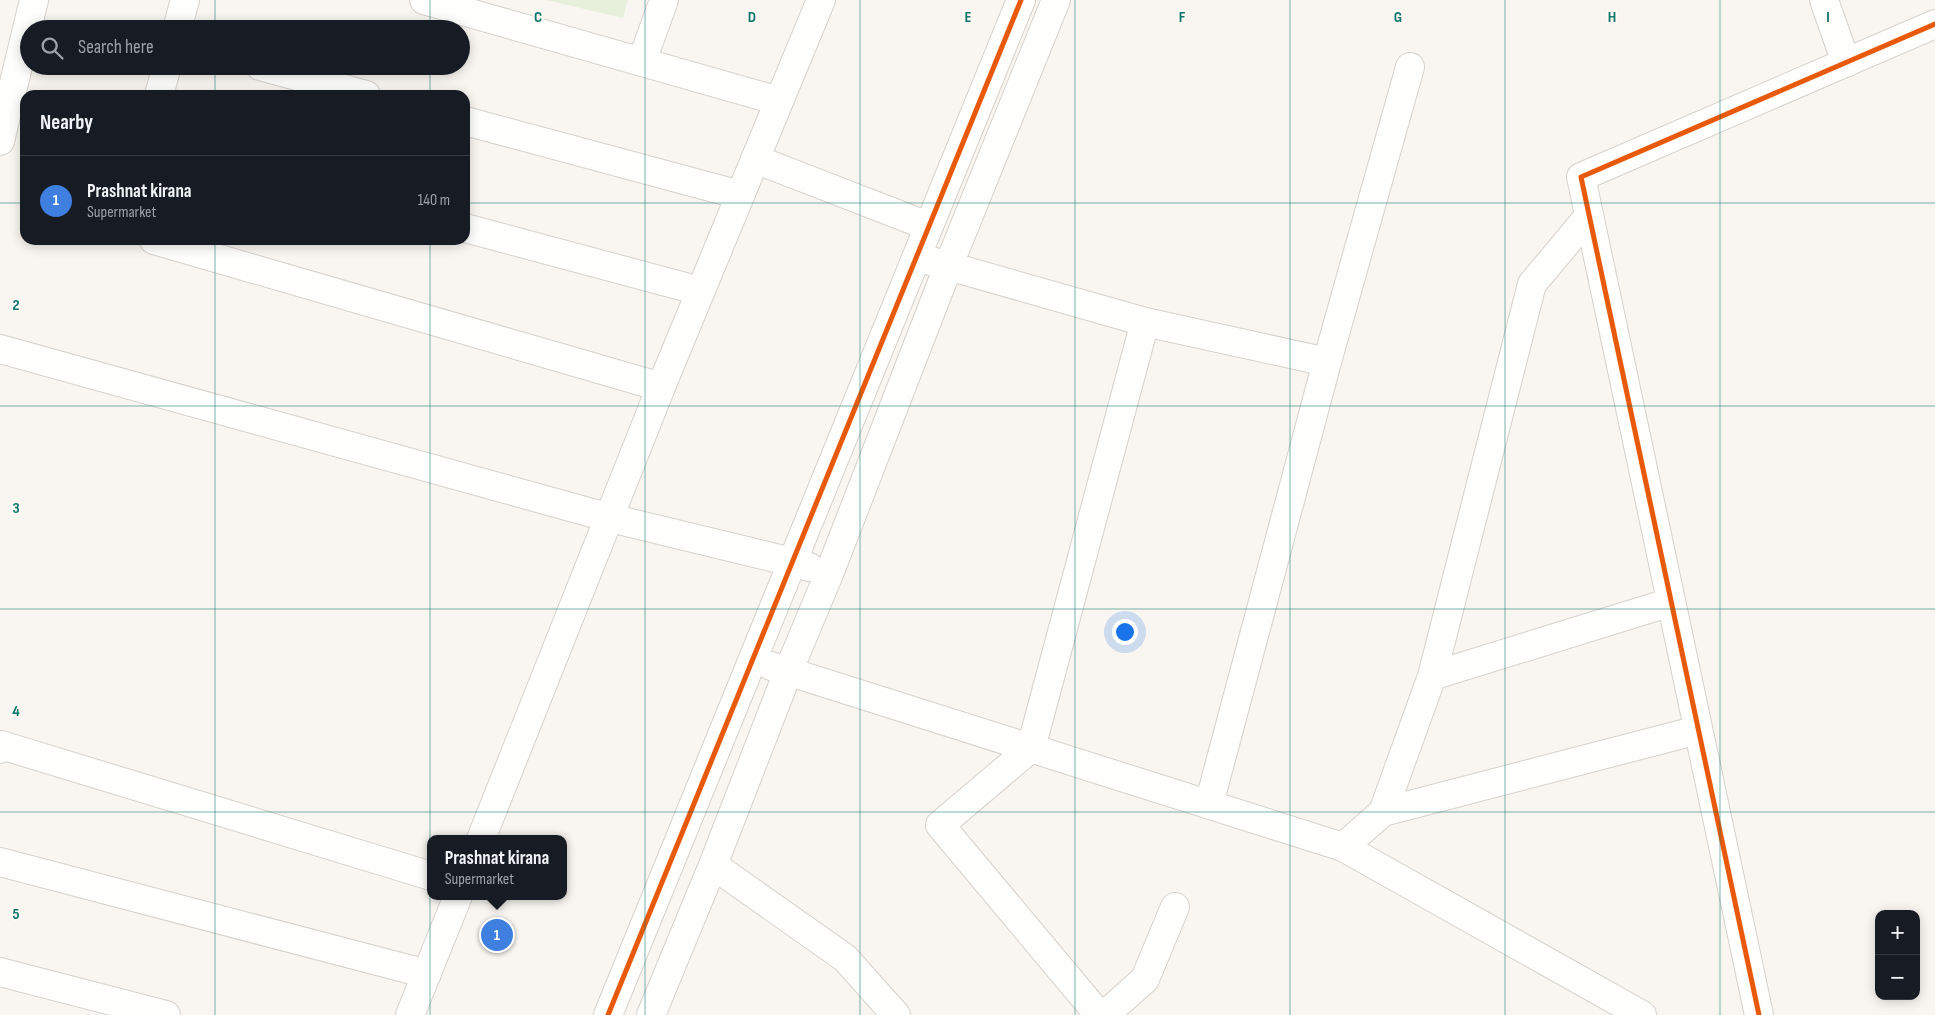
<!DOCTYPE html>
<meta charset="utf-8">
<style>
body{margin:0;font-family:"Sofia Sans Condensed",sans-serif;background:#20242c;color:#f1f3f6}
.controls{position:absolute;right:15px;bottom:15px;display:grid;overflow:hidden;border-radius:10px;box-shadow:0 2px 12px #0003}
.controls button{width:45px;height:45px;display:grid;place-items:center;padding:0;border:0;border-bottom:1px solid #363941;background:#171b24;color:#f1f3f6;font:25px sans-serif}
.you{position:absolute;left:1124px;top:631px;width:18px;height:18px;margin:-12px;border:4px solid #fff;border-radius:50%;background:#1a73e8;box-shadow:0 0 0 8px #1a73e833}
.badge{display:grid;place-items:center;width:32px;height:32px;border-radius:50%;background:#b45309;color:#fff;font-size:16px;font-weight:700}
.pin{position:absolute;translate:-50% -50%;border:2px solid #fff;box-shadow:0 1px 5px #0006}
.popup{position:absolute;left:427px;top:835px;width:140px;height:65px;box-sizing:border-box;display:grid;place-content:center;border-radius:10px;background:#171b24;filter:drop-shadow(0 1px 4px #0005);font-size:16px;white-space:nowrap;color:#9ea1a6}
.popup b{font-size:19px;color:#f1f3f6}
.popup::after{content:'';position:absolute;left:50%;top:100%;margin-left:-10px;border:10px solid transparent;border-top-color:#171b24}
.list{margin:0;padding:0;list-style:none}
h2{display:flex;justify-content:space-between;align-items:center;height:65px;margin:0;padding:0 20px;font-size:21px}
h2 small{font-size:16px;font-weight:400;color:#9ea1a6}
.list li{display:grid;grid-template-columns:32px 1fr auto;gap:15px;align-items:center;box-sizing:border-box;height:90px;padding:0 20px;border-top:1px solid #363941}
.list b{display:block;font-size:19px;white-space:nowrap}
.list p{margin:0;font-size:16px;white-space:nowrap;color:#9ea1a6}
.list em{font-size:16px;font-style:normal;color:#9ea1a6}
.icon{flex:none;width:28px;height:28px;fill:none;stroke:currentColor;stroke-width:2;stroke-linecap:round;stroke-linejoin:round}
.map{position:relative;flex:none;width:1935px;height:1015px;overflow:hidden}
.search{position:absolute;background:#171b24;box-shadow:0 2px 12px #0003;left:20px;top:20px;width:450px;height:55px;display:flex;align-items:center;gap:12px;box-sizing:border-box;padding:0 18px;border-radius:28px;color:#9ea1a6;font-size:19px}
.panel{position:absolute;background:#171b24;box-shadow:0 2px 12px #0003;left:20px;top:90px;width:450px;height:155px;border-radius:15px}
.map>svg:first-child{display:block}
</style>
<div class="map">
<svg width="1935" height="1015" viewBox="0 0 1935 1015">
<rect width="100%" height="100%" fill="#f9f5f0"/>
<path fill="#e7f0db" d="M 546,0 L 628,0 L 623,18 Z"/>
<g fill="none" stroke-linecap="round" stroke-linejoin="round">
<defs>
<path id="street" d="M 424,0 L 779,101
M 1824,0 L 1846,63
M 177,29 L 185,0
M 642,61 L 664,0
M 260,66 L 366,95
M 159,95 L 167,66
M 465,121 L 740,195
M 0,141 L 34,0
M 755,159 L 928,226
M 465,228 L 700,291
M 154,240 L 661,387 L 481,839
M 931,261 L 1145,322 L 1327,362
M 0,349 L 610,518 L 792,562 L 809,567
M 661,387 L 821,0
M 771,666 L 1343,847 L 1642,1015
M 1432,676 L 1671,602
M 0,749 L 1,745 L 431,876
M 1209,804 L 1327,362 L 1410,67
M 1383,812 L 1698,730
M 1343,847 L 1383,812 L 1432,676 L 1532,284 L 1589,216
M 0,862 L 427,974
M 713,865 L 845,958 L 896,1015
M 0,972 L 166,1015
M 410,1015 L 458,896
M 608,1015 L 1021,0
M 651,1015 L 713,865 L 788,672 L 829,574 L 948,267 L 1056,0
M 1099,1015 L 940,825 L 1031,748 L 1145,322
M 1105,1015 L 1145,979 L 1175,907
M 1759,1015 L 1581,177 L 1935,24"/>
</defs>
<use href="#street" stroke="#d7d1cb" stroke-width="30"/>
<use href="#street" stroke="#fefefd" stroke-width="28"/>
<defs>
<path id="cycleway" d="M 608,1015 L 1021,0
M 1759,1015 L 1581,177 L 1935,24"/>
</defs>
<use href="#cycleway" stroke="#fffaf3" stroke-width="8"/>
<use href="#cycleway" stroke="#e8590c" stroke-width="5"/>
</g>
<path fill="none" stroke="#0f766e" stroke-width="1" stroke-opacity="0.55" d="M 215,0 L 215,29M 430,0 L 430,29M 645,0 L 645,1015M 860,0 L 860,1015M 1075,0 L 1075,1015M 1290,0 L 1290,1015M 1505,0 L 1505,1015M 1720,0 L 1720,1015M 215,66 L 215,95M 430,66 L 430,95M 0,203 L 25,203M 465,203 L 1935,203M 215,240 L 215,1015M 430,240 L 430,1015M 0,406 L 1935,406M 0,609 L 1935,609M 0,812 L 1935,812"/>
<g font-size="16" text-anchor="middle" font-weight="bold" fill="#0f766e" stroke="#fffaf3" stroke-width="4" stroke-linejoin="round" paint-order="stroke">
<text x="538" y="22">C</text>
<text x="752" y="22">D</text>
<text x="968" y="22">E</text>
<text x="1182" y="22">F</text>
<text x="1398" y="22">G</text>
<text x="1612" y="22">H</text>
<text x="1828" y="22">I</text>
<text x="16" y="310">2</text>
<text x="16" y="513">3</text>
<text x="16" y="716">4</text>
<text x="16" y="919">5</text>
</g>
</svg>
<div class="controls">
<button>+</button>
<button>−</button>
</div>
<div class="you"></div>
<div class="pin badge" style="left:497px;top:935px;background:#3f7fe0">1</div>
<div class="popup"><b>Prashnat kirana</b>Supermarket</div>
<div class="search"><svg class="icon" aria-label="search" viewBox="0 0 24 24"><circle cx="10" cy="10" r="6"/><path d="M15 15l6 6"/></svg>Search here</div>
<section class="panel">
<h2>Nearby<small></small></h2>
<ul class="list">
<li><span class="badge" style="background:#3f7fe0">1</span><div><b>Prashnat kirana</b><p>Supermarket</p></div><em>140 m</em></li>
</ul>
</section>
</div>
